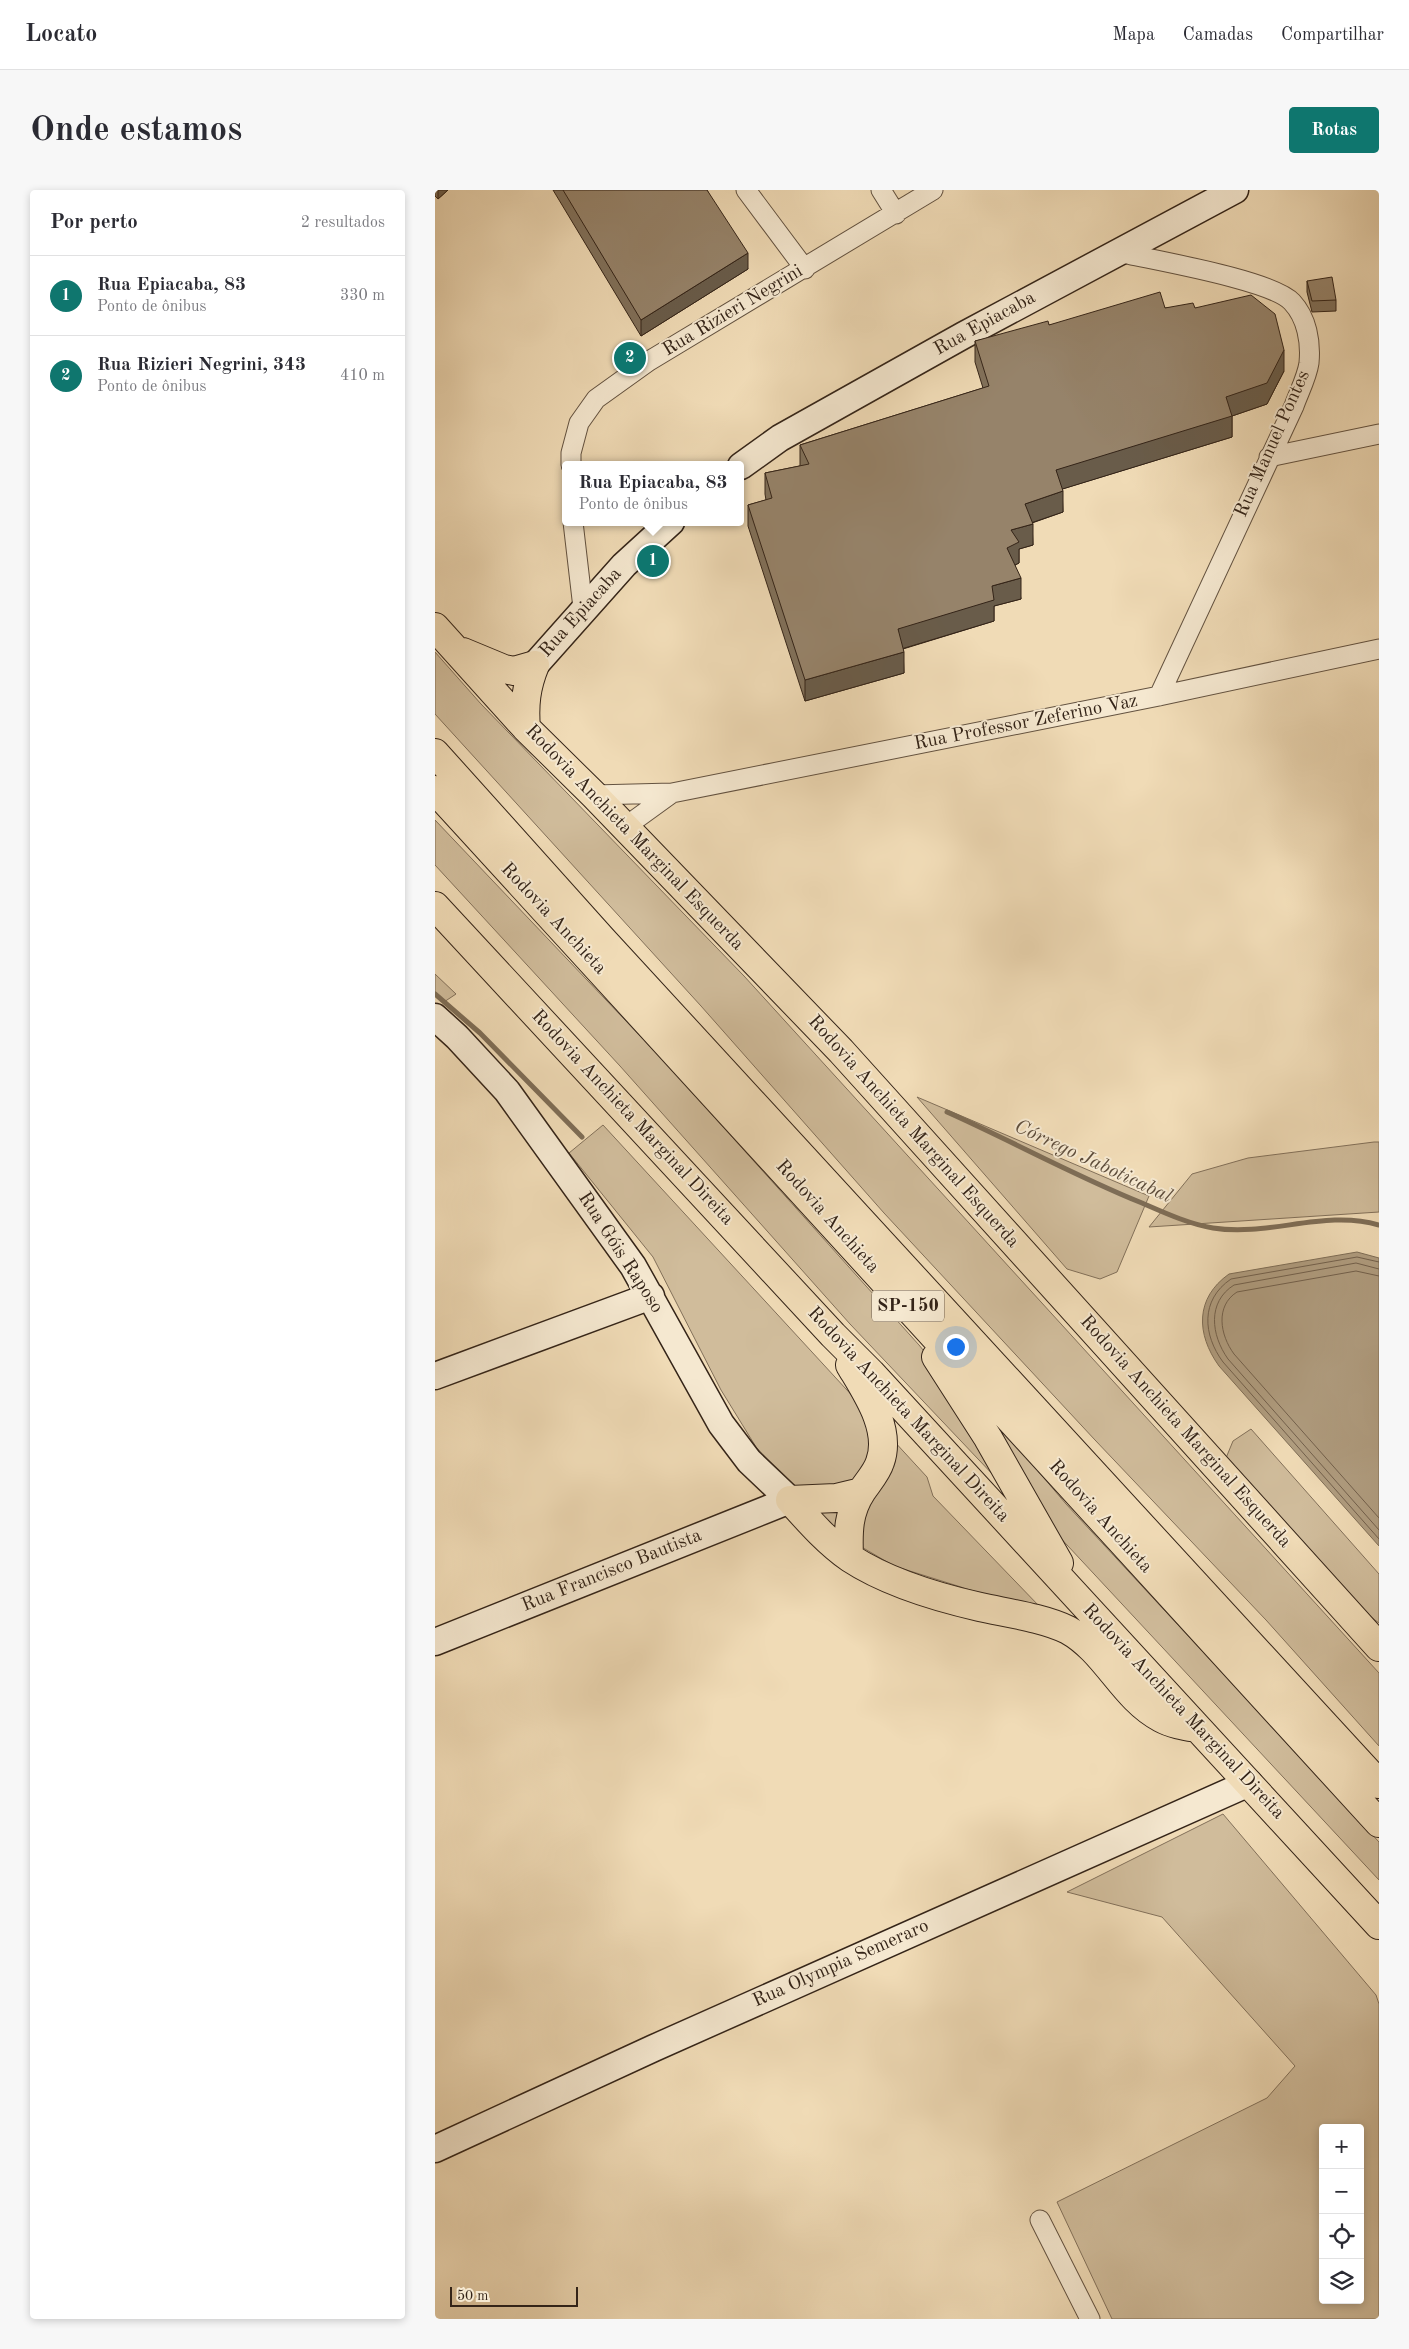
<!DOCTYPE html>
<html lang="pt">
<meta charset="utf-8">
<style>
body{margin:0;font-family:"Old Standard TT",serif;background:#f7f7f7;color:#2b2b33}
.controls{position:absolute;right:15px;bottom:15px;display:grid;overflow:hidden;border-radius:5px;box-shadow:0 2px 8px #0003}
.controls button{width:45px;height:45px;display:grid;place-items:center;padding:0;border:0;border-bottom:1px solid #e1e1e2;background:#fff;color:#2b2b33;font:25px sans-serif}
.scale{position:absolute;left:15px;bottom:12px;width:128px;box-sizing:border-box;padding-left:5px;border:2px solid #342418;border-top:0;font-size:14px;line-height:18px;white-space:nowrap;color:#342418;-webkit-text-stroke:4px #f5e8d0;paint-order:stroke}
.you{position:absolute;left:520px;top:1156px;width:18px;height:18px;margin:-12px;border:4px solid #fff;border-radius:50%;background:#1a73e8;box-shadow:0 0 0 8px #1a73e833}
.badge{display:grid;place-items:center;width:32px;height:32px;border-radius:50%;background:#0f766e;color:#fff;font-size:16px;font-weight:700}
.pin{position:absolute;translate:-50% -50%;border:2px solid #fff;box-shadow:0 1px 5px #0006}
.popup{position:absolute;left:127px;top:271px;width:182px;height:65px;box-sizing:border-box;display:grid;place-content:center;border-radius:5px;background:#fff;filter:drop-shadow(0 1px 4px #0005);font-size:16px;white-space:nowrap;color:#7c7c81}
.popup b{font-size:19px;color:#2b2b33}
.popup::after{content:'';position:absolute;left:50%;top:100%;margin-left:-10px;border:10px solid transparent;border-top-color:#fff}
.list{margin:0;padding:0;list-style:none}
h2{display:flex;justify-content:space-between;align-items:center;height:65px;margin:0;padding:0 20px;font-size:21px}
h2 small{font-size:16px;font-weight:400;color:#7c7c81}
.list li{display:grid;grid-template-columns:32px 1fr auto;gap:15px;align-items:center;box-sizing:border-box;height:80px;padding:0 20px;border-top:1px solid #e1e1e2}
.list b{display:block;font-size:19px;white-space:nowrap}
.list p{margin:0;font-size:16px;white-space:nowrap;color:#7c7c81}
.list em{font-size:16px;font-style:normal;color:#7c7c81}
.icon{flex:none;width:28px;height:28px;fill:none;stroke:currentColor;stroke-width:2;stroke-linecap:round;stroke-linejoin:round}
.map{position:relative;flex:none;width:944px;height:2129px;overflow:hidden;border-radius:5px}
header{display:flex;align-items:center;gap:30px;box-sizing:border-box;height:70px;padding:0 25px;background:#fff;border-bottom:1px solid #e1e1e2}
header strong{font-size:24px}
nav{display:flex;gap:28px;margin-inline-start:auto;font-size:18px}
.intro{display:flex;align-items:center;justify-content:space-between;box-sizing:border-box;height:120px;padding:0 30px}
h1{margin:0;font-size:35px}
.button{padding:12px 22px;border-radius:5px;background:#0f766e;color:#fff;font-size:18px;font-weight:700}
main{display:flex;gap:30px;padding:0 30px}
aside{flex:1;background:#fff;border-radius:5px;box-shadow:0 2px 8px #0003}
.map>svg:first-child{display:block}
</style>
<header>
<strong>Locato</strong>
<nav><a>Mapa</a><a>Camadas</a><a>Compartilhar</a></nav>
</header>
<div class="intro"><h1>Onde estamos</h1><a class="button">Rotas</a></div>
<main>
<aside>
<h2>Por perto<small>2 resultados</small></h2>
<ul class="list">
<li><span class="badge">1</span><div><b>Rua Epiacaba, 83</b><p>Ponto de ônibus</p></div><em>330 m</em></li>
<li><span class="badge">2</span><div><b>Rua Rizieri Negrini, 343</b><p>Ponto de ônibus</p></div><em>410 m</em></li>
</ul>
</aside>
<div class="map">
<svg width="944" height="2129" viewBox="0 0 944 2129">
<rect width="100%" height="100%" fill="#f0dbb6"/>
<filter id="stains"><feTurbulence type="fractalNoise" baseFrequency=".004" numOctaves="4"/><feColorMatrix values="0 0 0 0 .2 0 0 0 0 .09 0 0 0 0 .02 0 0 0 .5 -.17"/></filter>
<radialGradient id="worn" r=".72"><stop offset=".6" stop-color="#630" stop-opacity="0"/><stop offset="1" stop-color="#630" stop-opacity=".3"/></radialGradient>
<path fill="#d0bc9b" stroke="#82705a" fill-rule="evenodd" d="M 0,462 L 46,514 L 309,786 L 944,1483 L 944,1556 L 831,1430 L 660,1250 L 449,1023 L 266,816 L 0,524 Z
M 0,630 L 228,870 L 484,1155 L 497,1171 L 580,1308 L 415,1134 L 185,876 L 0,675 Z
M 0,784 L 21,804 L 9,812 L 0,805 Z
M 482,907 L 714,1006 L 682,1082 L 665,1089 L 632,1079 Z
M 168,935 L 492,1287 L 498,1306 L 605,1417 L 545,1403 L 459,1376 L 396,1339 L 321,1257 L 286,1200 L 218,1067 L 134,963 Z
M 939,952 L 944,952 L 944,1022 L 714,1037 L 757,984 L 813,968 Z
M 536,1202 L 631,1314 L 944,1652 L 944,1690 L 619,1341 Z
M 816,1239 L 944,1384 L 944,1433 L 933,1425 L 791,1268 L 798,1251 Z
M 788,1624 L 941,1805 L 944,1814 L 944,2129 L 677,2129 L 622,2012 L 832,1908 L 860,1876 L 727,1727 L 632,1702 ZM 888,1938 L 925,1938 L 925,2110 L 888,2110 Z"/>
<path fill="#b09d80" stroke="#7e6d56" d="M 922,1062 L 944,1068 L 944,1356 L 784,1176 C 761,1144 760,1108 794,1084 Z"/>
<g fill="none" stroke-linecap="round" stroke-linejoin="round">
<path stroke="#72604c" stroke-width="1" d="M 944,1072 L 922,1067 L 796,1089 C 765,1110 768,1145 788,1172 L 944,1349
M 944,1079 L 921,1073 L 799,1095 C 772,1112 776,1145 793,1169 L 944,1340
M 944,1086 L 921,1081 L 802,1102 C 780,1116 785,1145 799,1164 L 944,1328"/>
<path stroke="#7e6d56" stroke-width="5" d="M 0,804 L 45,843 L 147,947
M 512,922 C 577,951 640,986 707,1013 C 730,1023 754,1034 778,1038 C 834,1047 890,1019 944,1035"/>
<defs>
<path id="street" d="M 311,0 L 370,79
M 446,0 L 461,24
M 683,62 C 717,70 837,90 857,112 C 872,128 876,152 874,173 C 872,187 864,202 859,216 L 724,506
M 834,267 L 944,244
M 136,275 L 136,263 L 144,233 L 161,209 L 214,171 L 498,0
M 138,332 L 148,418
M 159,605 L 237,603 L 724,506 L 944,459
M 190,637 L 237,603
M 605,2030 L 655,2129"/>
<path id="secondary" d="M 306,276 L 345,248 L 529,145 L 800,0
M 100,475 L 189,375 L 236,332
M 0,827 L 22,847 L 72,901 L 198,1076 L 286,1234 L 314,1271 L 355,1310 L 0,1452
M 0,1186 L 216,1106
M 0,1959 L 219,1858 L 814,1593"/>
<path id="highway" d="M 0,437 L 91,538 L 159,605 L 406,861 L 944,1457
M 28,462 L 69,479 L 79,481 L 100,475
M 91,538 C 89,515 91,497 100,475
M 0,563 L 167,749 L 944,1594
M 0,600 L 944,1633
M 0,716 L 398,1145 L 436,1183 L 944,1735
M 501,1167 L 553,1248 L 624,1373
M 355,1310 C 373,1330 392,1352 415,1368 C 453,1393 501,1407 545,1417 C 572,1423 609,1428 633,1440 C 671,1461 688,1508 726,1528 C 737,1534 750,1536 762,1538
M 355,1310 L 401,1308 L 426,1302
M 414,1367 C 413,1342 413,1322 427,1301 C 433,1292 442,1282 445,1272 C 457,1239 431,1202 415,1175"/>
</defs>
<use href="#street" stroke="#635240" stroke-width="21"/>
<use href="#secondary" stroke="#342418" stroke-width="29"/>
<use href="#highway" stroke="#342418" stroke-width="30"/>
<use href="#street" stroke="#f5e8d0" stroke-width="19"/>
<use href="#secondary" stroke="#f5e8d0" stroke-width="26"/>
<use href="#highway" stroke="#f0dbb6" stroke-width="28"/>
</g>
<path fill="#81715b" stroke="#342418" d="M 0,0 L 13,0 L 3,9 L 0,6 Z
M 118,0 L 272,0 L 313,79 L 206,146 Z
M 872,91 L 901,110 L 901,121 L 877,122 L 872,102 Z
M 730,118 L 760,118 L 849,181 L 832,214 L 797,226 L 797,247 L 627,299 L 628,322 L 597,333 L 598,355 L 584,359 L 584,373 L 580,375 L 586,409 L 559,416 L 559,431 L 468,459 L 469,483 L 370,511 L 313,336 L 313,315 L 331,310 L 330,304 L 330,283 L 365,276 L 365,255 L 548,198 L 540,172 L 540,151 L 614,135 Z"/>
<path fill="#695c4a" stroke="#342418" d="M 3,0 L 13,0 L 3,9 Z
M 313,63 L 313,79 L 206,146 L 206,130 Z
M 849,160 L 849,181 L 832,214 L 797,226 L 797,247 L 621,301 L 621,280 L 791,207 Z
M 628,301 L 628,322 L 590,335 L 590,314 Z
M 598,334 L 598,355 L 584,359 L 584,373 L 572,379 L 572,358 L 576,340 Z
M 586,388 L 586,409 L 559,416 L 559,431 L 463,460 L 463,439 L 557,396 Z
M 469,462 L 469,483 L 370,511 L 370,490 Z"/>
<path fill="#96836a" stroke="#342418" d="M 128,0 L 272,0 L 313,63 L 206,130 Z
M 897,87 L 901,110 L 877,111 L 872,91 Z
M 725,102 L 730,118 L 758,113 L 760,118 L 816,105 L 840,124 L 849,160 L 832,193 L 791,207 L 797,226 L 621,280 L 628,301 L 590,314 L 598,334 L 576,340 L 584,352 L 572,358 L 586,388 L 557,396 L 559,410 L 463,439 L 469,462 L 370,490 L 313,315 L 337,308 L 330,283 L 374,274 L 365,255 L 554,196 L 540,151 L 613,131 L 614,135 Z"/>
<g text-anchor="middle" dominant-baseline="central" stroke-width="4" stroke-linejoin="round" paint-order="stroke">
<rect fill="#f5e8d0" stroke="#6e5f4f" stroke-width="1" x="437" y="1100.5" width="72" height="31" rx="4"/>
<g font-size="18" font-weight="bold" fill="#342418">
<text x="473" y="1116">SP-150</text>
</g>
<g font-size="19" fill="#342418" stroke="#f5e8d0">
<text transform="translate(298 121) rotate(-31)">Rua Rizieri Negrini</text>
<text transform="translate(550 134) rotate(-29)">Rua Epiacaba</text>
<text transform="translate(838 254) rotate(-66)">Rua Manuel Pontes</text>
<text transform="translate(146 423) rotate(-48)">Rua Epiacaba</text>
<text transform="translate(591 533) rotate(-11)">Rua Professor Zeferino Vaz</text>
<text transform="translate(199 648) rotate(46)">Rodovia Anchieta Marginal Esquerda</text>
<text transform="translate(118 729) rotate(47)">Rodovia Anchieta</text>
<text transform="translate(197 928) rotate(47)">Rodovia Anchieta Marginal Direita</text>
<text transform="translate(478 942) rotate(48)">Rodovia Anchieta Marginal Esquerda</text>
<text transform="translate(392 1027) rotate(48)">Rodovia Anchieta</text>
<text transform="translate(185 1063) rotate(57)">Rua Góis Raposo</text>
<text transform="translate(473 1225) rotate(47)">Rodovia Anchieta Marginal Direita</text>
<text transform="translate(750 1242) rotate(48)">Rodovia Anchieta Marginal Esquerda</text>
<text transform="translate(665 1327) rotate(48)">Rodovia Anchieta</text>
<text transform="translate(177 1381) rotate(-22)">Rua Francisco Bautista</text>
<text transform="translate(748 1522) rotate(47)">Rodovia Anchieta Marginal Direita</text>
<text transform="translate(406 1774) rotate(-24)">Rua Olympia Semeraro</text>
</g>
<g font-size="20" font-style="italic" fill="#5f4e3c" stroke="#f5e8d0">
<text transform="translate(658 972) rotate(25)">Córrego Jaboticabal</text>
</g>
</g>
<rect width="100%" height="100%" filter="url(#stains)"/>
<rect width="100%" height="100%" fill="url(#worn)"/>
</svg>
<div class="controls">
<button>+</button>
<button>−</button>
<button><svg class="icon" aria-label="locate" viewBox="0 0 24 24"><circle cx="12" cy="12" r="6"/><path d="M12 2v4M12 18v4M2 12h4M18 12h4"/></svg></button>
<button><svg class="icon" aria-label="layers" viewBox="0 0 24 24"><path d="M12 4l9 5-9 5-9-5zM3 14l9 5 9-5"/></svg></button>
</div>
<div class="scale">50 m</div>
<div class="you"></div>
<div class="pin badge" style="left:218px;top:371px">1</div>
<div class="popup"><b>Rua Epiacaba, 83</b>Ponto de ônibus</div>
<div class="pin badge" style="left:195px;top:168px">2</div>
</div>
</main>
